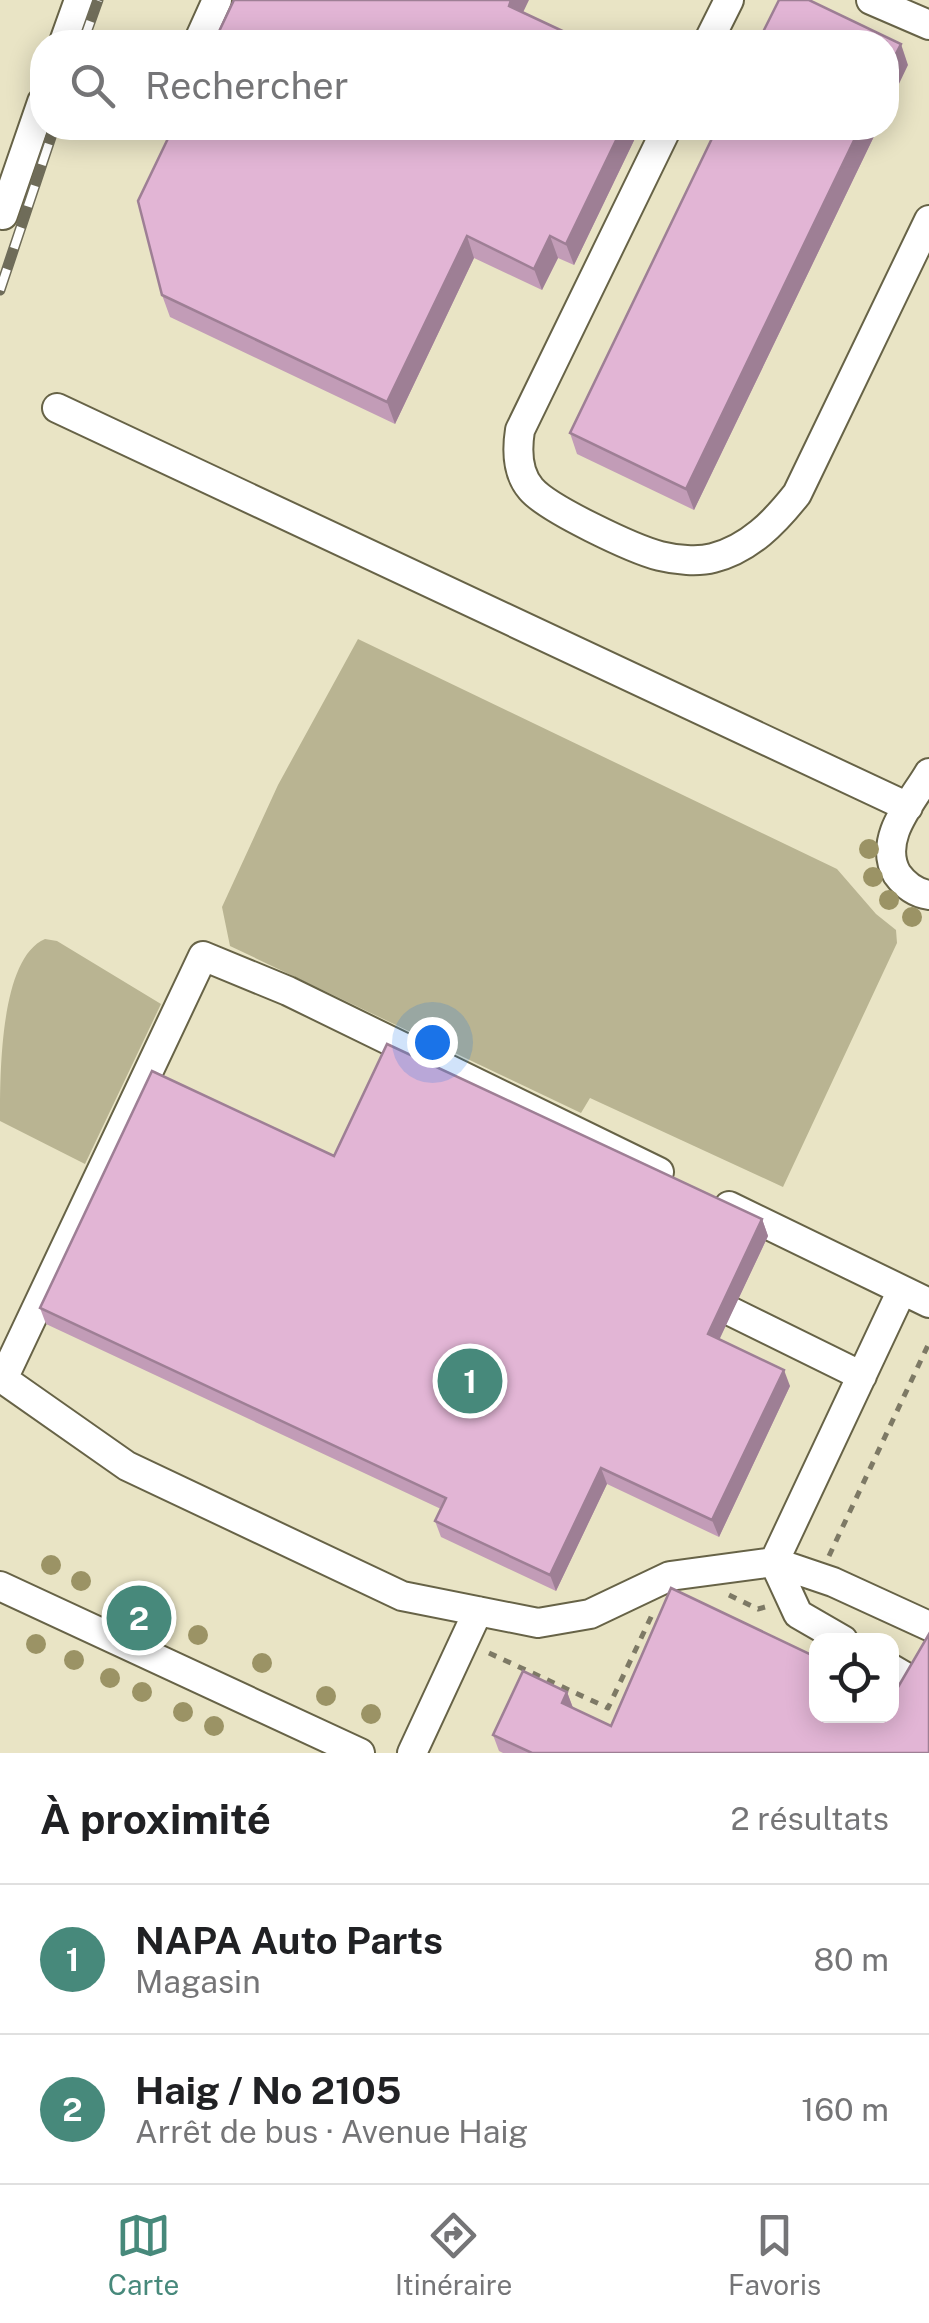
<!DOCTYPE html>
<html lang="fr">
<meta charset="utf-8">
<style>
body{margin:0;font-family:"Public Sans",sans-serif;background:#f2f2f2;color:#202124}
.controls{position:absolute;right:30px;bottom:30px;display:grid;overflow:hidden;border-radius:20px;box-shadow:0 5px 25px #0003}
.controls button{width:90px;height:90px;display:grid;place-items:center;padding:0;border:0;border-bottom:2px solid #e0e0e0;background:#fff;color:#202124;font:50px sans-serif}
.you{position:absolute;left:432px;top:1042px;width:35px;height:35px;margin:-25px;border:8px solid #fff;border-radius:50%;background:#1a73e8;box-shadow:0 0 0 15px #1a73e833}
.badge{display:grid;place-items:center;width:65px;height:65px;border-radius:50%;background:#47897b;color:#fff;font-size:32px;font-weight:700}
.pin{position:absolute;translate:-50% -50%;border:5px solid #fff;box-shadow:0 2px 10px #0006}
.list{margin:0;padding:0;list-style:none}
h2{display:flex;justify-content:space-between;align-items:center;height:130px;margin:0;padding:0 40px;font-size:42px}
h2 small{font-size:32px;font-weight:400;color:#757577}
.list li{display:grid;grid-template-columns:65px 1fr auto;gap:30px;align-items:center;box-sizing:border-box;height:150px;padding:0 40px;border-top:2px solid #e0e0e0}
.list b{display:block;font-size:38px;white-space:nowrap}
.list p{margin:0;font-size:32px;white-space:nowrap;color:#757577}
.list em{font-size:32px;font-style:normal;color:#757577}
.icon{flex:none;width:55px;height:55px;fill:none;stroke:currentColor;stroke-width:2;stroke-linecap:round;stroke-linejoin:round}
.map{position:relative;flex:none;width:929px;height:1753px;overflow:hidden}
.search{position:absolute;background:#fff;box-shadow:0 5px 25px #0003;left:30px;right:30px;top:30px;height:110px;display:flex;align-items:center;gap:25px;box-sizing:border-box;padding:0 35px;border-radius:40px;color:#757577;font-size:38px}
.sheet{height:430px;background:#fff}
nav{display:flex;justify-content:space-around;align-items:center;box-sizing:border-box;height:140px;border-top:2px solid #e0e0e0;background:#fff;font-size:28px;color:#757577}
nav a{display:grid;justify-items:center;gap:5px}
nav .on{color:#47897b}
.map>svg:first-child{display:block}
</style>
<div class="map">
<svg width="929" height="1753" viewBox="0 0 929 1753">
<rect width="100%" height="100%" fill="#e9e4c5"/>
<path fill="#b9b492" d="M 358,639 L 837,869 L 876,914 L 896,930 L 897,943 L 783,1187 L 590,1098 L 581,1113 L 230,946 L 222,907 L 278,785 Z
M 45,939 L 57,941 L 161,1004 L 85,1164 L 0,1121 C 0,1072 0,958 45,939 Z"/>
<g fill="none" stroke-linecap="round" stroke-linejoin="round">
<defs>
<path id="minor" d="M 871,0 L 929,25
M 64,42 L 79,0
M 198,42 L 217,0
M 708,42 L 729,0
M 667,128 L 520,430 C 517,449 517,473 531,489 C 548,509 633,549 660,556 C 676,560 698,562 713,558 C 749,549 775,522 797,494 L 929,220
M 3,215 L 42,102
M 57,408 L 908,807
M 929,773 C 912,802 877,839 897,874 C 905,885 916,893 929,895
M 659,1172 L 288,991 L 203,956 L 3,1379 L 127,1466 L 402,1596 L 538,1623 L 590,1614 L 670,1576 L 774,1562 L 902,1290
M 729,1206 L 929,1303
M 732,1312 L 862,1376
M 774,1562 L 833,1582 L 929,1626
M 774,1562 L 798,1614 L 843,1640
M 0,1586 L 360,1753
M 892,1669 L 916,1683
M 412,1753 L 478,1611"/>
</defs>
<use href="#minor" stroke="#676347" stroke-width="32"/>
<path stroke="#7d7965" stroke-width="5" stroke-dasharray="8 8" stroke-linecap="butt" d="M 829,1556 L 929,1343
M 729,1595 L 758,1609 L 765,1607
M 489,1653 L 608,1708 L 652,1615"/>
<use href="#minor" stroke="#fff" stroke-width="28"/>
<defs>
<path id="rail" d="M 83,42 L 98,0
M 0,290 L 54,128"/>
</defs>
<use href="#rail" stroke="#6f6c59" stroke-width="11"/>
<use href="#rail" stroke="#fff" stroke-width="8" stroke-dasharray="22" stroke-linecap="butt"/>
</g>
<g fill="#9b9365">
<circle cx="869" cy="849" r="10"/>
<circle cx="873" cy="877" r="10"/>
<circle cx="889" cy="900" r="10"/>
<circle cx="912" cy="917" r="10"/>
<circle cx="51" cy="1565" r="10"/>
<circle cx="81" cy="1581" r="10"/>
<circle cx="127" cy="1601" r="10"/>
<circle cx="198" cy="1635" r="10"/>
<circle cx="36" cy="1644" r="10"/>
<circle cx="74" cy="1660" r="10"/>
<circle cx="262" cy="1663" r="10"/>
<circle cx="110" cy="1678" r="10"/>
<circle cx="142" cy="1692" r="10"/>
<circle cx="326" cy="1696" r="10"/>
<circle cx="183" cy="1712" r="10"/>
<circle cx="371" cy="1714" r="10"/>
<circle cx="214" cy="1726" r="10"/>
</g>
<path fill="#c29cb7" d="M 173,128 L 640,128 L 574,265 L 558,258 L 542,290 L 474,258 L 395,424 L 170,317 L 162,295 Z
M 717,128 L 878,128 L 694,510 L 577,454 L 570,433 Z
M 334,1156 L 762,1219 L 768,1236 L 719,1339 L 790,1386 L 719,1537 L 607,1484 L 556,1591 L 441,1537 L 435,1521 L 441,1509 L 46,1324 L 40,1308 Z
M 567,1692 L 573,1708 L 611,1726 L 929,1753 L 503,1753 L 499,1751 L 493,1735 Z"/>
<path fill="#9e7f95" d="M 511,0 L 529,0 L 516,27 L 509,6 Z
M 901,44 L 908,65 L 886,111 L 886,73 Z
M 622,128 L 640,128 L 574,265 L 566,244 Z
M 860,128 L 878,128 L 694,510 L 686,489 Z
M 467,236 L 474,258 L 395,424 L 387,402 Z
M 550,236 L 558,258 L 542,290 L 534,269 Z
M 762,1219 L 768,1236 L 714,1351 L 708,1334 Z
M 784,1370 L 790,1386 L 719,1537 L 712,1520 Z
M 601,1468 L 607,1484 L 556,1591 L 550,1575 Z
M 567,1692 L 573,1708 L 562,1703 Z"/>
<path fill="#e2b5d5" stroke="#9e7f95" stroke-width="2.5" d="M 234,0 L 511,0 L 509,6 L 586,42 L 214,42 Z
M 779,0 L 809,0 L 901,44 L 886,73 L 886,42 L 758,42 Z
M 173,128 L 622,128 L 566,244 L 550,236 L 534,269 L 467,236 L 387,402 L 162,295 L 138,201 Z
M 717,128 L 860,128 L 686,489 L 570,433 Z
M 387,1044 L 762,1219 L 708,1334 L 784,1370 L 712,1520 L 601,1468 L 550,1575 L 435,1521 L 446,1498 L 40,1308 L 152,1071 L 334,1156 Z
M 671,1588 L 816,1657 L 816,1716 L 892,1716 L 892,1693 L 894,1694 L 929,1634 L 929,1753 L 532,1753 L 493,1735 L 523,1671 L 567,1692 L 562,1703 L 611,1726 Z"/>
</svg>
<div class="controls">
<button><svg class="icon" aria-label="locate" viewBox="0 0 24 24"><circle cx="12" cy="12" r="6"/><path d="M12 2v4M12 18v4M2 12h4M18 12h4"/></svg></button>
</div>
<div class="you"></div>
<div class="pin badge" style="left:470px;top:1381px">1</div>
<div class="pin badge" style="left:139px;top:1618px">2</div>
<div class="search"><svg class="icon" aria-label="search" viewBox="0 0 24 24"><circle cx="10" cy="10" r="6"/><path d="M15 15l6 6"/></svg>Rechercher</div>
</div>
<section class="sheet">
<h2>À proximité<small>2 résultats</small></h2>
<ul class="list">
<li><span class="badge">1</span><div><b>NAPA Auto Parts</b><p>Magasin</p></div><em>80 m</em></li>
<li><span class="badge">2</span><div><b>Haig / No 2105</b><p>Arrêt de bus · Avenue Haig</p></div><em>160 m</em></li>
</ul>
</section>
<nav>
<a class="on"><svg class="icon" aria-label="map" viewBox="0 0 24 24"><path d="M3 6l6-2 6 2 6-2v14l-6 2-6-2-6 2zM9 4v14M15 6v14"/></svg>Carte</a>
<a><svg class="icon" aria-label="directions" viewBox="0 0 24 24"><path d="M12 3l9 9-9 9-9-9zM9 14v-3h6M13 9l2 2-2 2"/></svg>Itinéraire</a>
<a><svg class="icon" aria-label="saved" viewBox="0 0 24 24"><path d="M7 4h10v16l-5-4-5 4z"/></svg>Favoris</a>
</nav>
